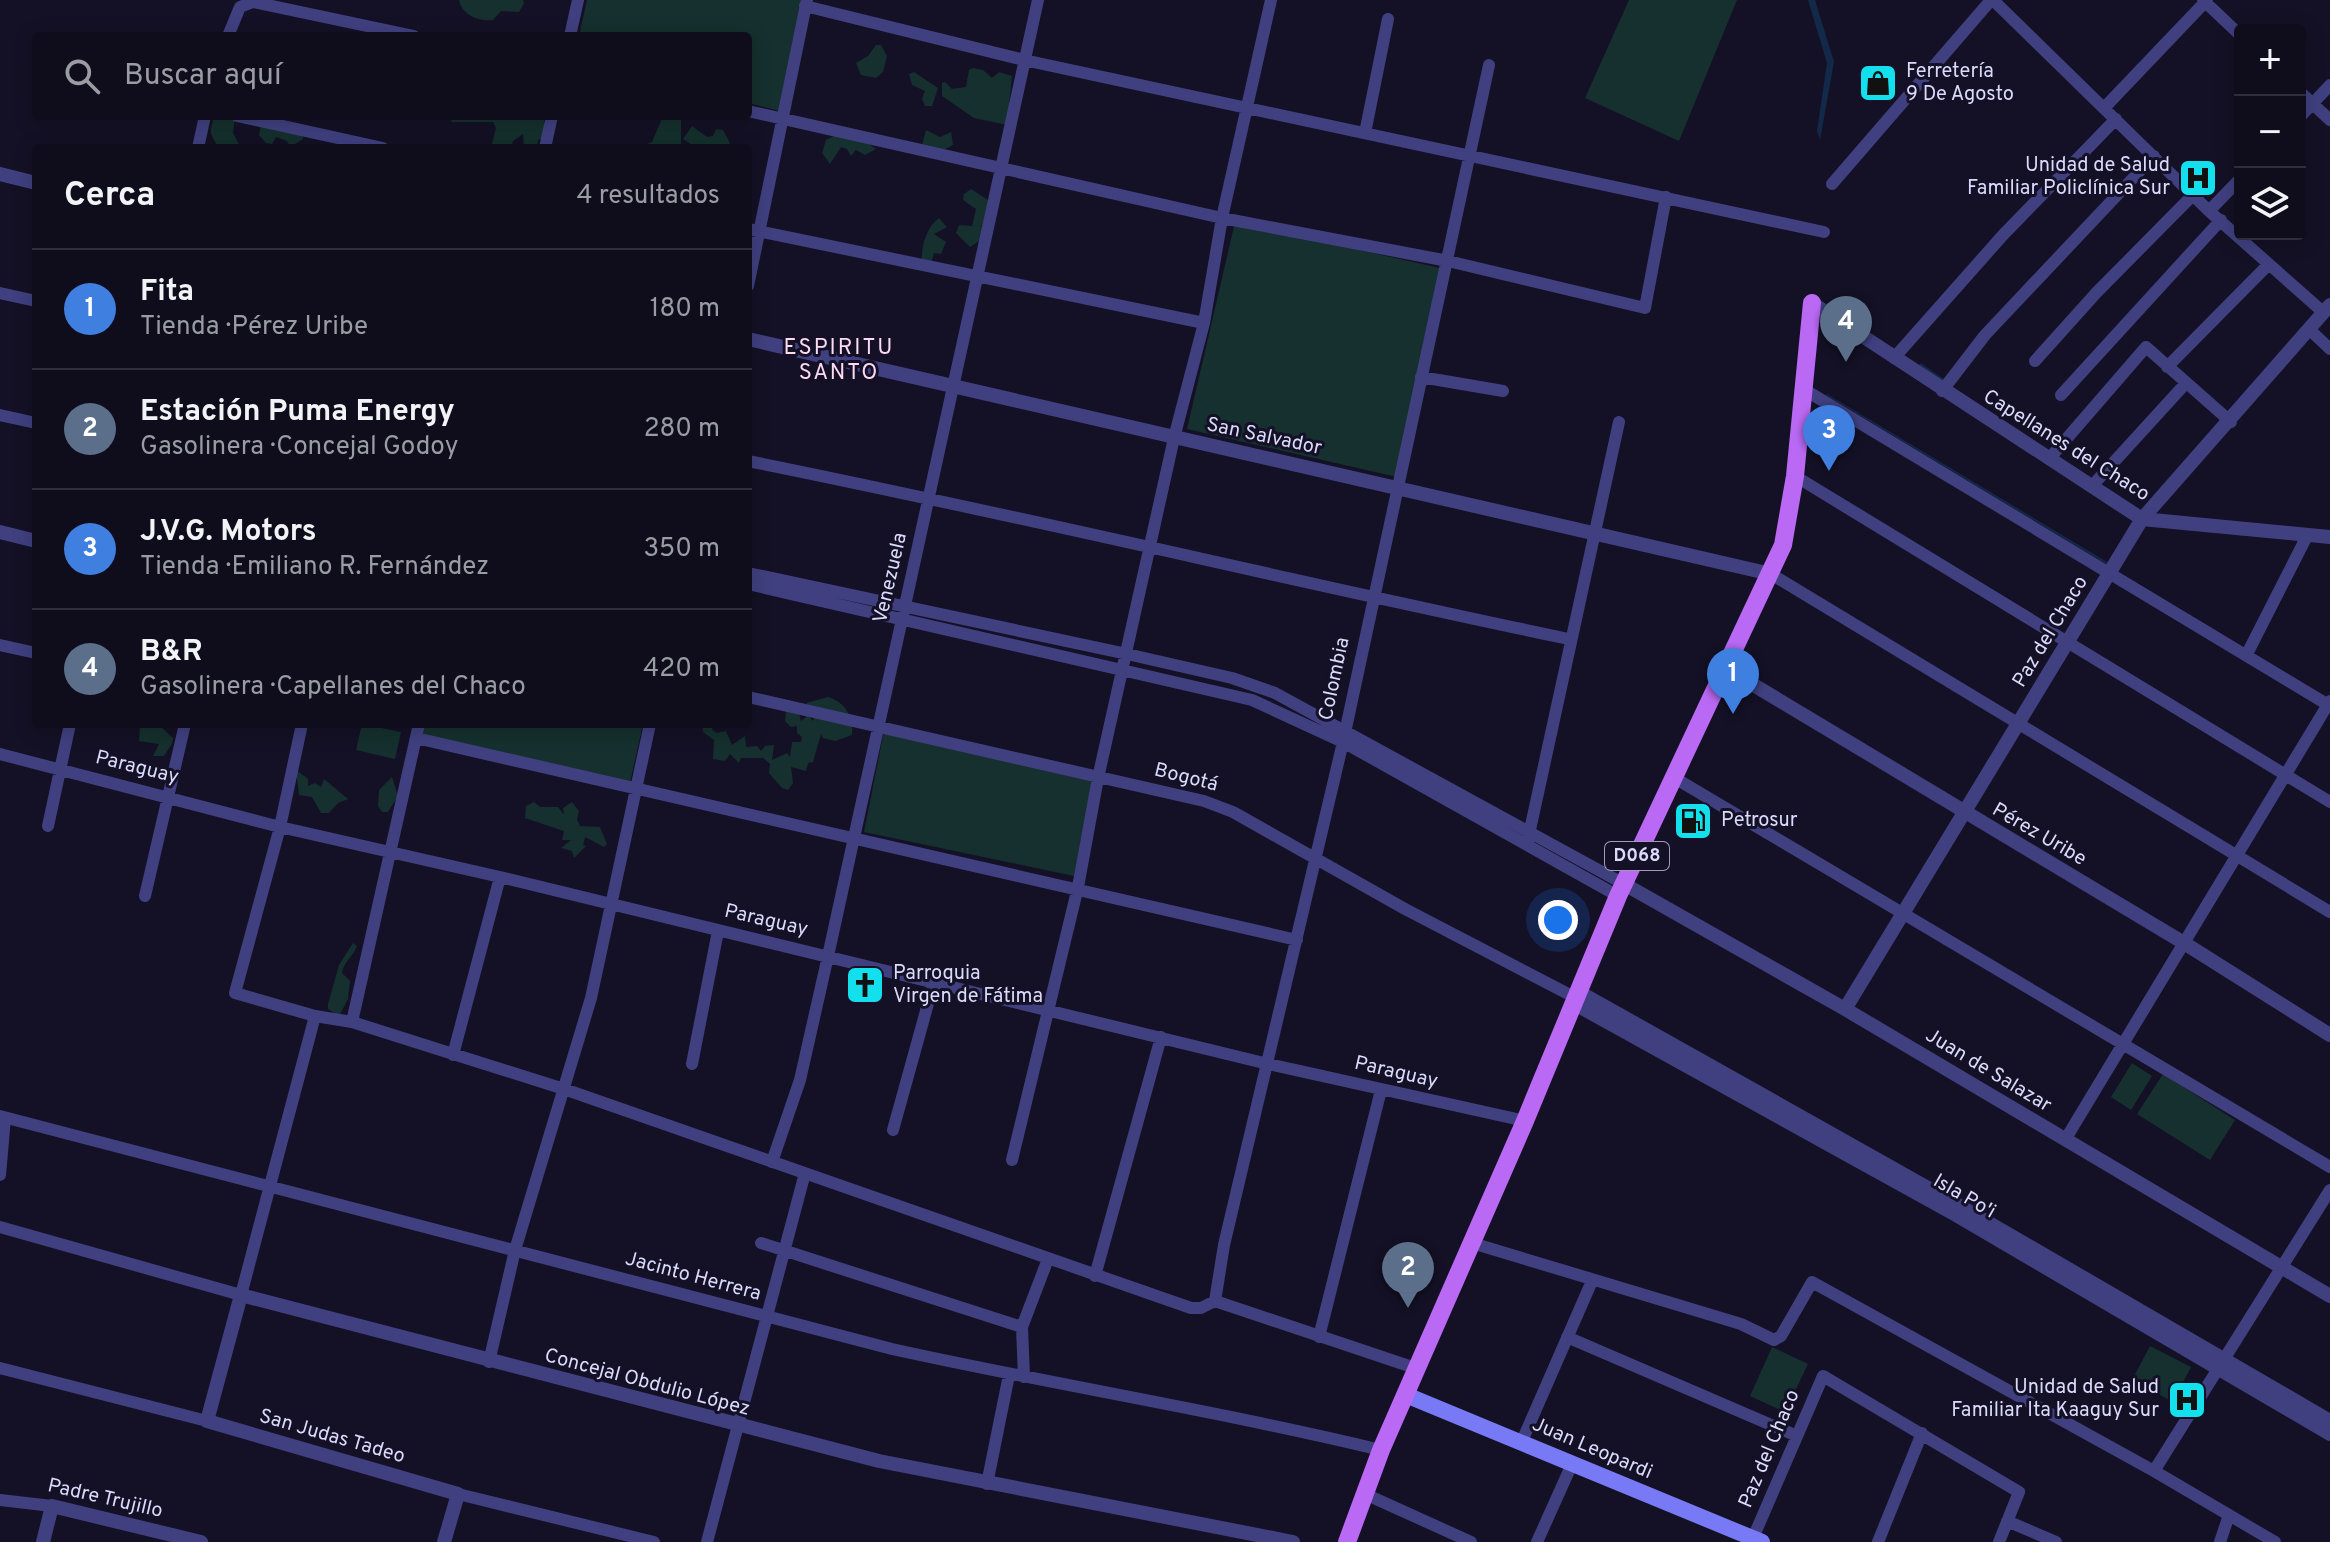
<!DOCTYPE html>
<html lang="es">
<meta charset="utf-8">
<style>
body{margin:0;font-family:Overpass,sans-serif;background:#181625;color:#f1f3f6}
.controls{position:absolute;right:24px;top:24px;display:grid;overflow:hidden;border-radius:8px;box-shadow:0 4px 20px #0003}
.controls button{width:72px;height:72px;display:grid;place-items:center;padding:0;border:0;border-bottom:2px solid #2f2d3b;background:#0f0d1c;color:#f1f3f6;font:40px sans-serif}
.you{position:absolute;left:1558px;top:920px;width:28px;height:28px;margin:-20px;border:6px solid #fff;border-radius:50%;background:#1a73e8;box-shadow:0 0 0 12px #1a73e833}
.badge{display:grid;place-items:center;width:52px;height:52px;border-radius:50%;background:#14e0ed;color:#fff;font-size:26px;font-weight:700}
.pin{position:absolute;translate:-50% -66px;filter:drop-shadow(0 2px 4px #0008)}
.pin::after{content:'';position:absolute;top:42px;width:28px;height:24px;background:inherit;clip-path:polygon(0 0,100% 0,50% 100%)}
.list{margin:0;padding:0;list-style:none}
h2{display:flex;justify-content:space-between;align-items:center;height:104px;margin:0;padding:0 32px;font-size:34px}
h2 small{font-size:26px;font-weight:400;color:#9b9ca3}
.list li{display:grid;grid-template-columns:52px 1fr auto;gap:24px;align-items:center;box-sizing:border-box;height:120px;padding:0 32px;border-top:2px solid #2f2d3b}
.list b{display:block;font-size:30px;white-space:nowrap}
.list p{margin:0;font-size:26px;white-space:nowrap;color:#9b9ca3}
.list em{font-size:26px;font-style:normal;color:#9b9ca3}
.icon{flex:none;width:44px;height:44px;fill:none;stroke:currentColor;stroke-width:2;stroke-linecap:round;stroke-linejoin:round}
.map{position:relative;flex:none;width:2330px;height:1542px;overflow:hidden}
.search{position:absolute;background:#0f0d1c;box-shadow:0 4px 20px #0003;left:32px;top:32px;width:720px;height:88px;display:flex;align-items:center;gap:20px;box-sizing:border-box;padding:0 28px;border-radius:8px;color:#9b9ca3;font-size:30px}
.panel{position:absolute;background:#0f0d1c;box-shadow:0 4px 20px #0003;left:32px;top:144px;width:720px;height:584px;border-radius:8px}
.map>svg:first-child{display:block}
</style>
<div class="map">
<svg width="2330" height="1542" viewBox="0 0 2330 1542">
<rect width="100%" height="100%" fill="#141126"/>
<path fill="#15302e" d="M 459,0 L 523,0 L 524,3 L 519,12 L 501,11 L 493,20 C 479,22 462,15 459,0 Z
M 587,0 L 806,0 L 788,113 L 748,103 L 748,36 L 579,36 Z
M 1629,0 L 1737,0 L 1679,141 L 1585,98 Z
M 876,45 L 881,45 L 887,56 L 883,72 L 876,78 L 861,75 L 856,63 L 868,56 Z
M 973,68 L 983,70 L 992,78 L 999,72 L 1012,76 L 1007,125 L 974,118 L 942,96 L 942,83 L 945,82 L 952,89 L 966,87 L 969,70 Z
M 914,72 L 938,88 L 932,106 L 925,106 L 922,99 L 925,91 L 912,85 L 909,74 Z
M 214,116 L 235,116 L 233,133 L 241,148 L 218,148 C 211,131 208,138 214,116 Z
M 262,116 L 273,116 L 304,134 L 303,139 L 290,147 L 287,141 L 276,137 L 272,144 L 266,143 L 259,135 Z
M 447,116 L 512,116 L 520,119 L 544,116 L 544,138 L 538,140 L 537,148 L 524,148 L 523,134 L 513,141 L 511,148 L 491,148 L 496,128 L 493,122 L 452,122 Z
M 663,116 L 681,116 L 681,148 L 636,148 L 652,142 Z
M 692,126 L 707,137 L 713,136 L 716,129 L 723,130 L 730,143 L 727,148 L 697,148 L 683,139 Z
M 926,130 L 940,137 L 951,132 L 953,145 L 944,150 L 922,145 Z
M 834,136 L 866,142 L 876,149 L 865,155 L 856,150 L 851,156 L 847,149 L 841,147 L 830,164 L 822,153 L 826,140 Z
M 971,189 L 991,202 L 984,225 L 980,226 L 984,227 L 979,241 L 970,247 L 956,233 L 959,225 L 972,226 L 976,209 L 963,200 L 964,194 Z
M 939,218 L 947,227 L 934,234 L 946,242 L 941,254 L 934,253 L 931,263 L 922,260 C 921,246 927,226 939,218 Z
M 1235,222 L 1440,268 L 1397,477 L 1187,429 Z
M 828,697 C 845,702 854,717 852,735 L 835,741 L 823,738 L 821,734 L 813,762 L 808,763 L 806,771 L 791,767 L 793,783 L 788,790 L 782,788 L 769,773 L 770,764 L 763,758 L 741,758 L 739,763 L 730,754 L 725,761 L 713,759 L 714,740 L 703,732 L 702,724 L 713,724 L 712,730 L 717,733 L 726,731 L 732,745 L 745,736 L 746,747 L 757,746 L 761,751 L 765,746 L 774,745 L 772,760 L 787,753 L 790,757 L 792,742 L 801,742 L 802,737 L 797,733 L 797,726 L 791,727 L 785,721 L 786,711 L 798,710 L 801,721 L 808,715 L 813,721 L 815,715 L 806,703 Z
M 140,724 L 158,724 L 173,738 L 172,744 L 164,756 L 153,756 L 159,744 L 139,741 Z
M 362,724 L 401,732 L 395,759 L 356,750 Z
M 422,724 L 643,724 L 630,783 L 420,736 Z
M 884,731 L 1093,776 L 1074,876 L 864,832 Z
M 296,770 L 308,779 L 308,786 L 315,783 L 321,787 L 324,779 L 348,799 L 338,803 L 329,813 L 321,813 L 312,797 L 299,795 Z
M 392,777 L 398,796 L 388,812 L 382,812 L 378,806 L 379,790 Z
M 534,802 L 540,807 L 558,807 L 564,815 L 563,808 L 572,802 L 579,811 L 577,819 L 580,826 L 600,827 L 607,844 L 604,847 L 585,837 L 583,845 L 586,846 L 574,858 L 572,851 L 561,848 L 571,840 L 562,840 L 564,831 L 525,818 L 526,806 Z
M 353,943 L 357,946 C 353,957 344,961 342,973 L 350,981 L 348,999 L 339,1016 L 328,1009 L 328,1004 L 339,965 Z
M 2132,1063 L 2152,1076 L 2131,1110 L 2111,1097 Z
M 2163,1074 L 2235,1120 L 2210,1160 L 2137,1114 Z
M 2150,1346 L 2191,1367 L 2173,1402 L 2132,1380 Z
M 1772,1347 L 1808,1364 L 1785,1412 L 1750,1396 Z"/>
<path fill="#132949" d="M 1808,0 L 1815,0 L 1834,62 L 1820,140 L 1817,131 L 1827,63 Z
M 1827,394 L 2107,562 L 2106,564 L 1826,395 Z"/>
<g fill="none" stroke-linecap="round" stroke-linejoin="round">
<path stroke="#132949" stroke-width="3" d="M 1921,365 L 1944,381"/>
<path stroke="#404081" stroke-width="12" d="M 1993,0 L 2209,211 L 2323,312
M 2203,0 L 2240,35
M 805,6 L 1024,60 L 1824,232
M 228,36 L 240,7 L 253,2 L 414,36
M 570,36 L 578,0
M 2300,92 L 2330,120
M 2105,107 L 2207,0
M 748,111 L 1222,218 L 1448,261 L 1645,308 L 1666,197
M 237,116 L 383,148
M 2300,117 L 2330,85
M 1365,133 L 1388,19
M 198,148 L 205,116
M 545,148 L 552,116
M 1832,184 L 1991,0
M 2209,211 L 2240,179
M 748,229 L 1204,323
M 748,286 L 807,0
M 0,293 L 36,301
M 2310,330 L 2330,349
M 1894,358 L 2003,235 L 2116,119
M 2035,361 L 2097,292 L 2193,195
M 2167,367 L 2269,264
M 1421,377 L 1503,391
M 1805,390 L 2330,706
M 1942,391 L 1985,335 L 2154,156
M 2061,395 L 2221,220
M 0,415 L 36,423
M 2049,459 L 2146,347 L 2231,422
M 748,461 C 1023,516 1295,582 1569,639
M 1795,476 L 2330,802
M 2092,486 L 2186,383
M 748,573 L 1127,654 L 1232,678 L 1275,693 L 1624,884
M 1771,574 L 2330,912
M 748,584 L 1252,700 L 1343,742 L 1618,896
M 0,645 L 36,653
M 2247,654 L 2307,536
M 748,697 L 1204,801 L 1233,812 L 1405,909 L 1576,998
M 302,724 L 280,827 L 235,993 L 315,1016 L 352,1022 L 564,1089 L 1191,1308 L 1201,1308 L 1215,1301 L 1418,1369
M 416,738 L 1297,940
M 0,754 L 280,827 L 500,877 L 1268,1064 L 1525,1121
M 1673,777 L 2330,1167
M 48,826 L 70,724
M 1528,839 L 1619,422
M 145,896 L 185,724
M 352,1022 L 419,724
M 453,1055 L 500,877
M 692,1064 L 718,931
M 0,1116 L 892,1349 C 1055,1385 1219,1411 1381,1450
M 893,1130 L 934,982
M 2065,1140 L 2330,701
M 1012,1160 L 1078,887 L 1098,778 L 1174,438 L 1204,323 L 1222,218 L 1271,0
M 772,1162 L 800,1080 L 828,956 L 1038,0
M 0,1175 L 5,1118
M 0,1227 L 241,1295 L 315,1016
M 761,1243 L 1022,1327
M 1472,1243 L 1741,1324 L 1774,1340 L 1781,1336 L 1812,1282 L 2154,1471 L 2275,1542
M 1095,1276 L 1161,1037
M 1215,1301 L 1224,1245 L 1343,742 L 1489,65
M 1319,1337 L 1381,1090
M 1567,1337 L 1797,1436
M 489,1362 L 515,1250 L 591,998 L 650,724
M 0,1368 L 207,1421
M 1024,1377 L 1022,1327 L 1048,1259
M 1522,1441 L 1592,1281
M 2154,1471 L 2330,1190
M 987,1484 L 1009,1375
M 458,1494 L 654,1542
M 1365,1494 L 1471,1542
M 0,1500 L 52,1506
M 2007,1521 L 2056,1542
M 1753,1538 L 1823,1376 L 2019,1492 L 1999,1542
M 707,1542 L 805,1173
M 1537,1542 L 1572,1464
M 1878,1542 L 1922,1433
M 2220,1542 L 2229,1515"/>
<path stroke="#404081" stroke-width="14" d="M 0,174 L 36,183
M 1812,303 L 2142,519 L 2330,537
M 748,339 L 1771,574
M 0,532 L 36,541
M 1727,669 L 2184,943 L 2330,1035
M 1624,884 L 1845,1009 L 2330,1296
M 1579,992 L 1960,1206 L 2330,1421
M 1573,1003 L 1956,1215 L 2330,1434
M 1845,1009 L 2142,519 L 2330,305
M 43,1542 L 52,1506 L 201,1542
M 444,1542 L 458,1494 L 207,1421 L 241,1295 L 879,1461 L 1293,1542"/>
<path stroke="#787af5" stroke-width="16" d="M 1406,1395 L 1762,1542"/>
<path stroke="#ba69f4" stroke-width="18" d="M 1347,1542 L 1381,1450 L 1525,1121 L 1618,896 L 1783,545 L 1795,476 L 1812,303"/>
</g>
<defs>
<symbol id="shop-square" viewBox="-11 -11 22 22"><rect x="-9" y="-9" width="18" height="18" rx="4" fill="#14e0ed" stroke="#141126"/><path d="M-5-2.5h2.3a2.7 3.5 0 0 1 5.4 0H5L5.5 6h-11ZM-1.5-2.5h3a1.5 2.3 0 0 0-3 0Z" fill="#111"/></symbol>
<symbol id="hospital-square" viewBox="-11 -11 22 22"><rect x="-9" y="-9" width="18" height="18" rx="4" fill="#14e0ed" stroke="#141126"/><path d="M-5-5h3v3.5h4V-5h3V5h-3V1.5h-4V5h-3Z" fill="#111"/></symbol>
<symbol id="fuel-square" viewBox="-11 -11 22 22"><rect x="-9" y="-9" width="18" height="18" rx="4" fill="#14e0ed" stroke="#141126"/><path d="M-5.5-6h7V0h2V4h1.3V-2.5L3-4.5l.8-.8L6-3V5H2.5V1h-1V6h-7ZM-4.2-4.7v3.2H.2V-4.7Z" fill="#111"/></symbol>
<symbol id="church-square" viewBox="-11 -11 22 22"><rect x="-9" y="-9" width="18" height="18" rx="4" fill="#14e0ed" stroke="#141126"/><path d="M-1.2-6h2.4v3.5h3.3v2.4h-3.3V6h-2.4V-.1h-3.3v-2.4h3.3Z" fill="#111"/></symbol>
</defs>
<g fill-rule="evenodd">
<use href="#shop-square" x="1856" y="61" width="44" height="44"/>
<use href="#hospital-square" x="2176" y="156" width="44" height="44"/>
<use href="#fuel-square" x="1671" y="799" width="44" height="44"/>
<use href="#church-square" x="843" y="963" width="44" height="44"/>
<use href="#hospital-square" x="2165" y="1378" width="44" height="44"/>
</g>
<g text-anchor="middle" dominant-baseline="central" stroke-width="6" stroke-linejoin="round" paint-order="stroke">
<rect fill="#141126" stroke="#a09dbc" stroke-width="2" x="1605" y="842" width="64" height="28" rx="6"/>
<g font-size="18" font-weight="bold" fill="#dcd9fc">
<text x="1637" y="856">D068</text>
</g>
<g font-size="20" fill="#dcd9fc" stroke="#141126" text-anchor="start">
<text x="1906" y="72">Ferretería<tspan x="1906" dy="23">9 De Agosto</tspan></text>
<text x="2170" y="166" text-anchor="end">Unidad de Salud<tspan x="2170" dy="23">Familiar Policlínica Sur</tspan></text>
<text x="1721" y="821">Petrosur</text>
<text x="893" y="974">Parroquia<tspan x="893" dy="23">Virgen de Fátima</tspan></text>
<text x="2159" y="1388" text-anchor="end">Unidad de Salud<tspan x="2159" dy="23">Familiar Ita Kaaguy Sur</tspan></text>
</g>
<g font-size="20" fill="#dcd9fc" stroke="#141126">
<text transform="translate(1264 437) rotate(12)">San Salvador</text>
<text transform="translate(2066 446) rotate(32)">Capellanes del Chaco</text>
<text transform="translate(891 578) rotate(-77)">Venezuela</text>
<text transform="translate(2051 632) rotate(-59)">Paz del Chaco</text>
<text transform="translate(1335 679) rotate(-78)">Colombia</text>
<text transform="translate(137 768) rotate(14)">Paraguay</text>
<text transform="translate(1186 778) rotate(14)">Bogotá</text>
<text transform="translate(2039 835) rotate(30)">Pérez Uribe</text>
<text transform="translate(766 921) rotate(13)">Paraguay</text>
<text transform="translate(1988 1071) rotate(31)">Juan de Salazar</text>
<text transform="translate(1396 1073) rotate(13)">Paraguay</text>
<text transform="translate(1964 1197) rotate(30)">Isla Po'i</text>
<text transform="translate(693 1277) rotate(15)">Jacinto Herrera</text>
<text transform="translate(647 1383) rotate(15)">Concejal Obdulio López</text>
<text transform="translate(332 1437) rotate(16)">San Judas Tadeo</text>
<text transform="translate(1592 1449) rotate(23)">Juan Leopardi</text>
<text transform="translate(1770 1449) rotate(-67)">Paz del Chaco</text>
<text transform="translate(105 1499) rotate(13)">Padre Trujillo</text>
</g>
<g font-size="22" letter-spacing="2" fill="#fcdbf2" stroke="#141126">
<text x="839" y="348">ESPIRITU<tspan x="839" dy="25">SANTO</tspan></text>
</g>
</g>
</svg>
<div class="controls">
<button>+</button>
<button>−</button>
<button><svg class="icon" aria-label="layers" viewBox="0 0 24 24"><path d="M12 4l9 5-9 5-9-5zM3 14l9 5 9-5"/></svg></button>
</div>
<div class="you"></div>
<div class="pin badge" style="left:1733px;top:714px;background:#3f7fe0">1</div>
<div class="pin badge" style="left:1408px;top:1308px;background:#5c6f8a">2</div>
<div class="pin badge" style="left:1829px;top:471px;background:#3f7fe0">3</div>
<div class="pin badge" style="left:1846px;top:362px;background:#5c6f8a">4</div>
<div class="search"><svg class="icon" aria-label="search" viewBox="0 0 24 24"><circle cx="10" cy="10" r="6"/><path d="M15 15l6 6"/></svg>Buscar aquí</div>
<section class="panel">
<h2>Cerca<small>4 resultados</small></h2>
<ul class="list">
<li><span class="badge" style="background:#3f7fe0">1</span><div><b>Fita</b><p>Tienda · Pérez Uribe</p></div><em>180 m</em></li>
<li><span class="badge" style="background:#5c6f8a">2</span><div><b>Estación Puma Energy</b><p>Gasolinera · Concejal Godoy</p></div><em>280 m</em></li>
<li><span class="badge" style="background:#3f7fe0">3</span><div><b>J.V.G. Motors</b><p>Tienda · Emiliano R. Fernández</p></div><em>350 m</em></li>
<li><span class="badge" style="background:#5c6f8a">4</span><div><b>B&amp;R</b><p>Gasolinera · Capellanes del Chaco</p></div><em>420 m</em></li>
</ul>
</section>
</div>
